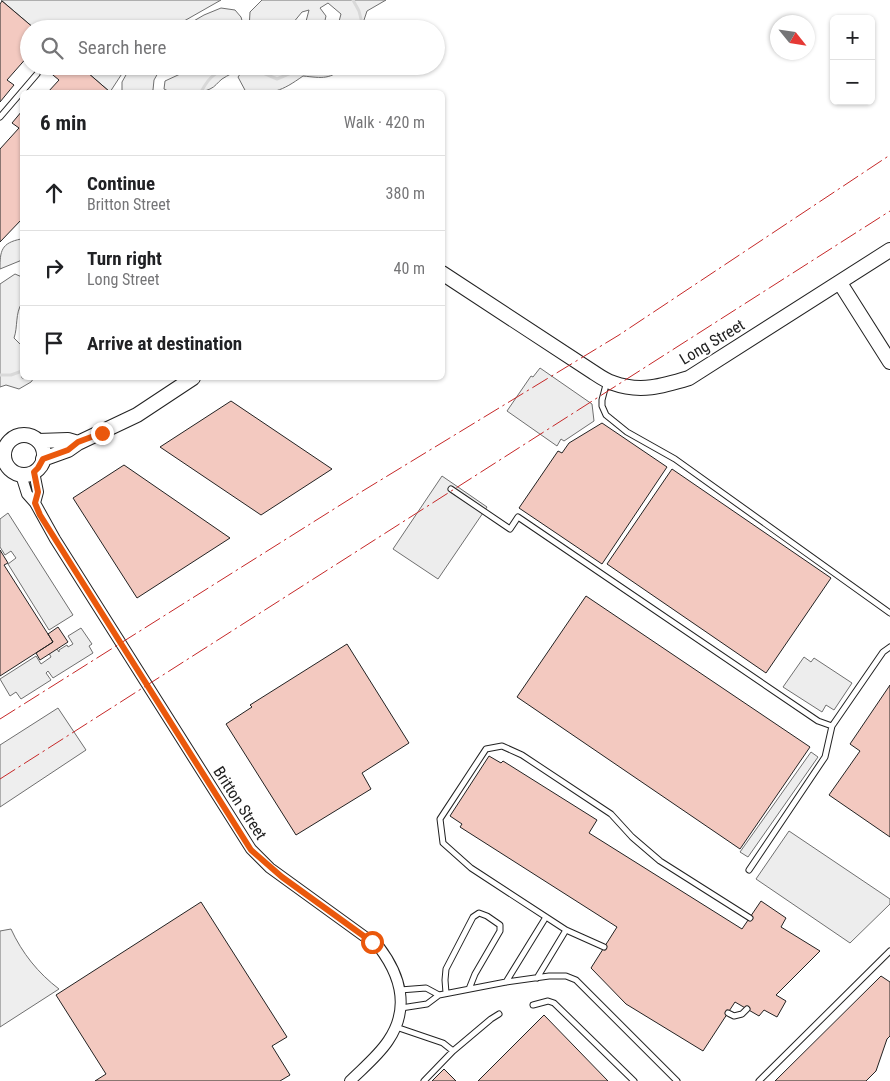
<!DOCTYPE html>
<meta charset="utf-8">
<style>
body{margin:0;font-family:"Roboto Condensed",sans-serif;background:#f6f6f6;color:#202124}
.controls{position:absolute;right:15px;top:15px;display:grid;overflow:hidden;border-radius:8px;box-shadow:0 1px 4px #0004}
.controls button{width:45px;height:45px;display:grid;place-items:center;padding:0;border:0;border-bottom:1px solid #e0e0e0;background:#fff;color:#202124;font:25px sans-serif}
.compass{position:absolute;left:770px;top:15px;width:45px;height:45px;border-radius:50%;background:#fff;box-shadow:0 1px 4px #0004;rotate:120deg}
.stop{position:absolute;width:15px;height:15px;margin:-11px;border:4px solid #ea580c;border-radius:50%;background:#fff}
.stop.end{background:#ea580c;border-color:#fff;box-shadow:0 1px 5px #0008}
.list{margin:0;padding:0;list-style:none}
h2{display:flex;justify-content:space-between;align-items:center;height:65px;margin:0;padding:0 20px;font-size:21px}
h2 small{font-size:16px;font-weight:400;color:#757577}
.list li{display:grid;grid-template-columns:32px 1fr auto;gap:15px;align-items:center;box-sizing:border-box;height:75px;padding:0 20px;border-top:1px solid #e0e0e0}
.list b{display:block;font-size:19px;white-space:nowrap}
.list p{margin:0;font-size:16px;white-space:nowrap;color:#757577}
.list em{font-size:16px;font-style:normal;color:#757577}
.icon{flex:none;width:28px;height:28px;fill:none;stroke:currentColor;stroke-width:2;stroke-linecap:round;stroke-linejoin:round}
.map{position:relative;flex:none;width:890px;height:1081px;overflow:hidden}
.search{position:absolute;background:#fff;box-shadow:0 1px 4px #0004;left:20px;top:20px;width:425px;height:55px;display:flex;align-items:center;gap:12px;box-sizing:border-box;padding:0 18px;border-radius:28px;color:#757577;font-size:19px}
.panel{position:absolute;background:#fff;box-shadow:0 1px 4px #0004;left:20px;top:90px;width:425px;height:290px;border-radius:8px}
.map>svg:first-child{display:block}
</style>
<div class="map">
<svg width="890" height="1081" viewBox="0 0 890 1081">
<rect width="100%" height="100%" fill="#fff"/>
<path fill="#eee" stroke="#6f6f6f" d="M 1,0 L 221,0 L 170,29 L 35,29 Z
M 262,0 L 386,0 L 367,11 L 364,20 L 365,29 L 337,29 L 341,14 L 328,3 L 320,8 L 326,16 L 323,29 L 304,29 L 309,10 L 302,12 L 288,29 L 249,29 L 250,12 Z
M 221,8 L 235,10 L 241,17 L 243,24 L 241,29 L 180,29 L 204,15 Z
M 80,66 L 127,66 L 110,92 Z
M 131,66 L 176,66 L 171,72 L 158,73 L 154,80 L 153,90 L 150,92 L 122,92 L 122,82 Z
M 192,66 L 239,66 L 239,68 C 234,73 228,75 222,79 C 218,82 215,87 210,89 C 201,94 172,95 164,89 L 165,81 L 191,69 Z
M 246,66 L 345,66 C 330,80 323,78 303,76 C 282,91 272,95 246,92 L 238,77 Z
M 21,239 L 22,240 L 22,260 L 0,269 C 0,251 1,243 21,239 Z
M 15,274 L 22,277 L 22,303 C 15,313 18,327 14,338 L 20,344 L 22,343 L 22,378 L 34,378 L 31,382 L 19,389 L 6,385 L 0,387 L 0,284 Z
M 58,708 L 86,750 L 0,807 L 0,745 Z
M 11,929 C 22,953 38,973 59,989 L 0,1027 L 0,931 Z"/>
<path fill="#ededed" stroke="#6f6f6f" d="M 540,368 L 592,404 L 594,421 L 564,441 L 561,439 L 557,446 L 507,411 L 531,376 L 533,377 Z
M 442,476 L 487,507 L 438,579 L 393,549 Z
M 8,513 L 73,615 L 49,630 L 8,564 L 16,558 L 11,551 L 5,555 L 0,547 L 0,519 Z
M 81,628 L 92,644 L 89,646 L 93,653 L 53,678 L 48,671 L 46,673 L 51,680 L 21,699 L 16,692 L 10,696 L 0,679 L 36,656 L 41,664 L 51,657 L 47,649 L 54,645 L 59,652 L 59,650 L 67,645 L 68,647 L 73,644 L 68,636 Z
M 804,657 L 811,662 L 814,658 L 852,683 L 834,710 L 826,705 L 822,712 L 783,687 Z
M 811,752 L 818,757 L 748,857 L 740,852 Z
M 789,831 L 890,899 L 890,904 L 850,943 L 756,879 Z"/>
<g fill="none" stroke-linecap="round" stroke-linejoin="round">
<path stroke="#d9d9d9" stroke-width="3" d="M 353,0 L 359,11 L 362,23 L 359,29
M 247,66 L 277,79 L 307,66
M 201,92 C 211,73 218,71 238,66
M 0,375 L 11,375 L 22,371"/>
</g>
<path fill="#f3c9c0" stroke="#222" d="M 2,1 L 35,29 L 29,29 L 29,55 L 7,80 L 14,85 L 0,102 L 0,4 Z
M 42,66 L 80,66 L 110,92 L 48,92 L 59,80 Z
M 22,111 L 22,219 L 0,242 L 0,149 L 19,128 L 12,123 Z
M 231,401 L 332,469 L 261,515 L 160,447 Z
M 602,423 L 667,467 L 602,564 L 519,508 L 558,451 L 562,453 L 569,443 Z
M 124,465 L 230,538 L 137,598 L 73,498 Z
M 672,469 L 831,578 L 766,673 L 607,564 Z
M 0,550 L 8,563 L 4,565 L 53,642 L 0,676 Z
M 586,596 L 810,747 L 740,849 L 517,697 Z
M 58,627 L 68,642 L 40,660 L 36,653 L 53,642 L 48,634 Z
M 347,644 L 409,743 L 362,773 L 371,789 L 296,835 L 226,724 L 252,707 L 250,705 Z
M 890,685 L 890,837 L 829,795 L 860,751 L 850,744 Z
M 489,756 L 501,763 L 503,761 L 597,820 L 589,833 L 742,929 L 761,901 L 786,918 L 781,927 L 820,951 L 776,995 L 786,1001 L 777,1017 L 764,1010 L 759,1016 L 735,1002 L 703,1051 L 626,1004 L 591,968 L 617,927 L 460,827 L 462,824 L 450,816 Z
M 201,902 L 287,1037 L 272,1046 L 290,1075 L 280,1081 L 95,1081 L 106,1074 L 56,995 Z
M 881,976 L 890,982 L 890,1036 L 887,1039 L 876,1071 L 866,1081 L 775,1081 Z
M 544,1015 L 608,1081 L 478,1081 Z
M 444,1069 L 456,1081 L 432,1081 Z"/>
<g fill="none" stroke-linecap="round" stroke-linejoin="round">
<defs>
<path id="lane" d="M 0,117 L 37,74
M 607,381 L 602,400 L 602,406 L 606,415 L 627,432 L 675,459 L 890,613
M 451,489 L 510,529 L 518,517 L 818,721 L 832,726
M 749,870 L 825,757 L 832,726 L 883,652 L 890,647
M 604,947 L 566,930 L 471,868 L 443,843 L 440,819 L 486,749 L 502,746 L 522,755 L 611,814 L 632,837 L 660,861 L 750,918
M 537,978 L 566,930
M 506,982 L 546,917
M 400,990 L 426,988 L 439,995
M 446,993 L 445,980 L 446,969 L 473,917 L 479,913 L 487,916 L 500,925 L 500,931 L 475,974 L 469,989
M 533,1005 L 548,1001 L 554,1003 L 634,1081
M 401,1008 L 427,1004 L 439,995 L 506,982 L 549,976 L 566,976 L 576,980 L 677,1081
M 728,1013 L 734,1016 L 742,1014 L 747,1009
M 396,1027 L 443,1043 L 453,1051
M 424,1081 L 453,1051 L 491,1019 L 499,1014
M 759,1081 L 890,951"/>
<path id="street" d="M 34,472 L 38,492 L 35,503
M 21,475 L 27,494 L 35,503 L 55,539 L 251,849 L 270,868 L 379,947 C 401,976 410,1009 388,1041 C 378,1056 363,1068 350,1081"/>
<path id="secondary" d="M 442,273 L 593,372 C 599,376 606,381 613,383 C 640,393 663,386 689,378 L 890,250
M 840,283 L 890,362
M4 455a20 20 0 1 1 40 0a20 20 0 1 1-40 0Z
M 38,441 L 68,440 L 78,443
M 43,459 L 68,450 L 78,443 L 137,415 L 193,378"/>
</defs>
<use href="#lane" stroke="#222" stroke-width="7"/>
<use href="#street" stroke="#222" stroke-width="12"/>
<use href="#secondary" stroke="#222" stroke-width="16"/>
<use href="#lane" stroke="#fff" stroke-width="5"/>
<use href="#street" stroke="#fff" stroke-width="10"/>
<use href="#secondary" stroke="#fff" stroke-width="14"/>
<path stroke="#c62828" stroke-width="1" stroke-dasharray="18 4 2.5 4" stroke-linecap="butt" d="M 0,719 L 361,492 L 619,335 L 890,155
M 0,779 L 890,211"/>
</g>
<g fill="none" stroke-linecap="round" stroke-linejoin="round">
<path stroke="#ea580c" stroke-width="6" d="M 102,433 L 78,442 L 68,450 L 43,459 L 38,468 L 34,472 L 38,492 L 35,503 L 40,515 L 251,850 L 282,877 L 372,942"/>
</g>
<g text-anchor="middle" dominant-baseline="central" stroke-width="4" stroke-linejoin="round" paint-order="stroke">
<g font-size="16" fill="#222" stroke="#fff">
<text transform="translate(712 342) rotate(-31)">Long Street</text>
<text transform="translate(240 803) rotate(57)">Britton Street</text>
</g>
</g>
</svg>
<div class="controls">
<button>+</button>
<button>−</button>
</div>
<svg class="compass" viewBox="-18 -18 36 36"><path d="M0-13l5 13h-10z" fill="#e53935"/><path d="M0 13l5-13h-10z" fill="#757577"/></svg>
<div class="stop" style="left:372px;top:942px"></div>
<div class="stop end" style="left:102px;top:433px"></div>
<div class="search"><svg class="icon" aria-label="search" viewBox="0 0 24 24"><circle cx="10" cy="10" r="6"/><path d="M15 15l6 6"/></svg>Search here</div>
<section class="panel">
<h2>6 min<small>Walk · 420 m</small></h2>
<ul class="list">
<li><svg class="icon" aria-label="ahead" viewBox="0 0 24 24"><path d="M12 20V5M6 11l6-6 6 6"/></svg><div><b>Continue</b><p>Britton Street</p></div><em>380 m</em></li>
<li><svg class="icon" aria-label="right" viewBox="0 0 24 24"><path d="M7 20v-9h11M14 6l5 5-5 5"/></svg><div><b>Turn right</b><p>Long Street</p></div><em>40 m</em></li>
<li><svg class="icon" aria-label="arrive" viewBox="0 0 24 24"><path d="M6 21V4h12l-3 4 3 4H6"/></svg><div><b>Arrive at destination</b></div></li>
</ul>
</section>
</div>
